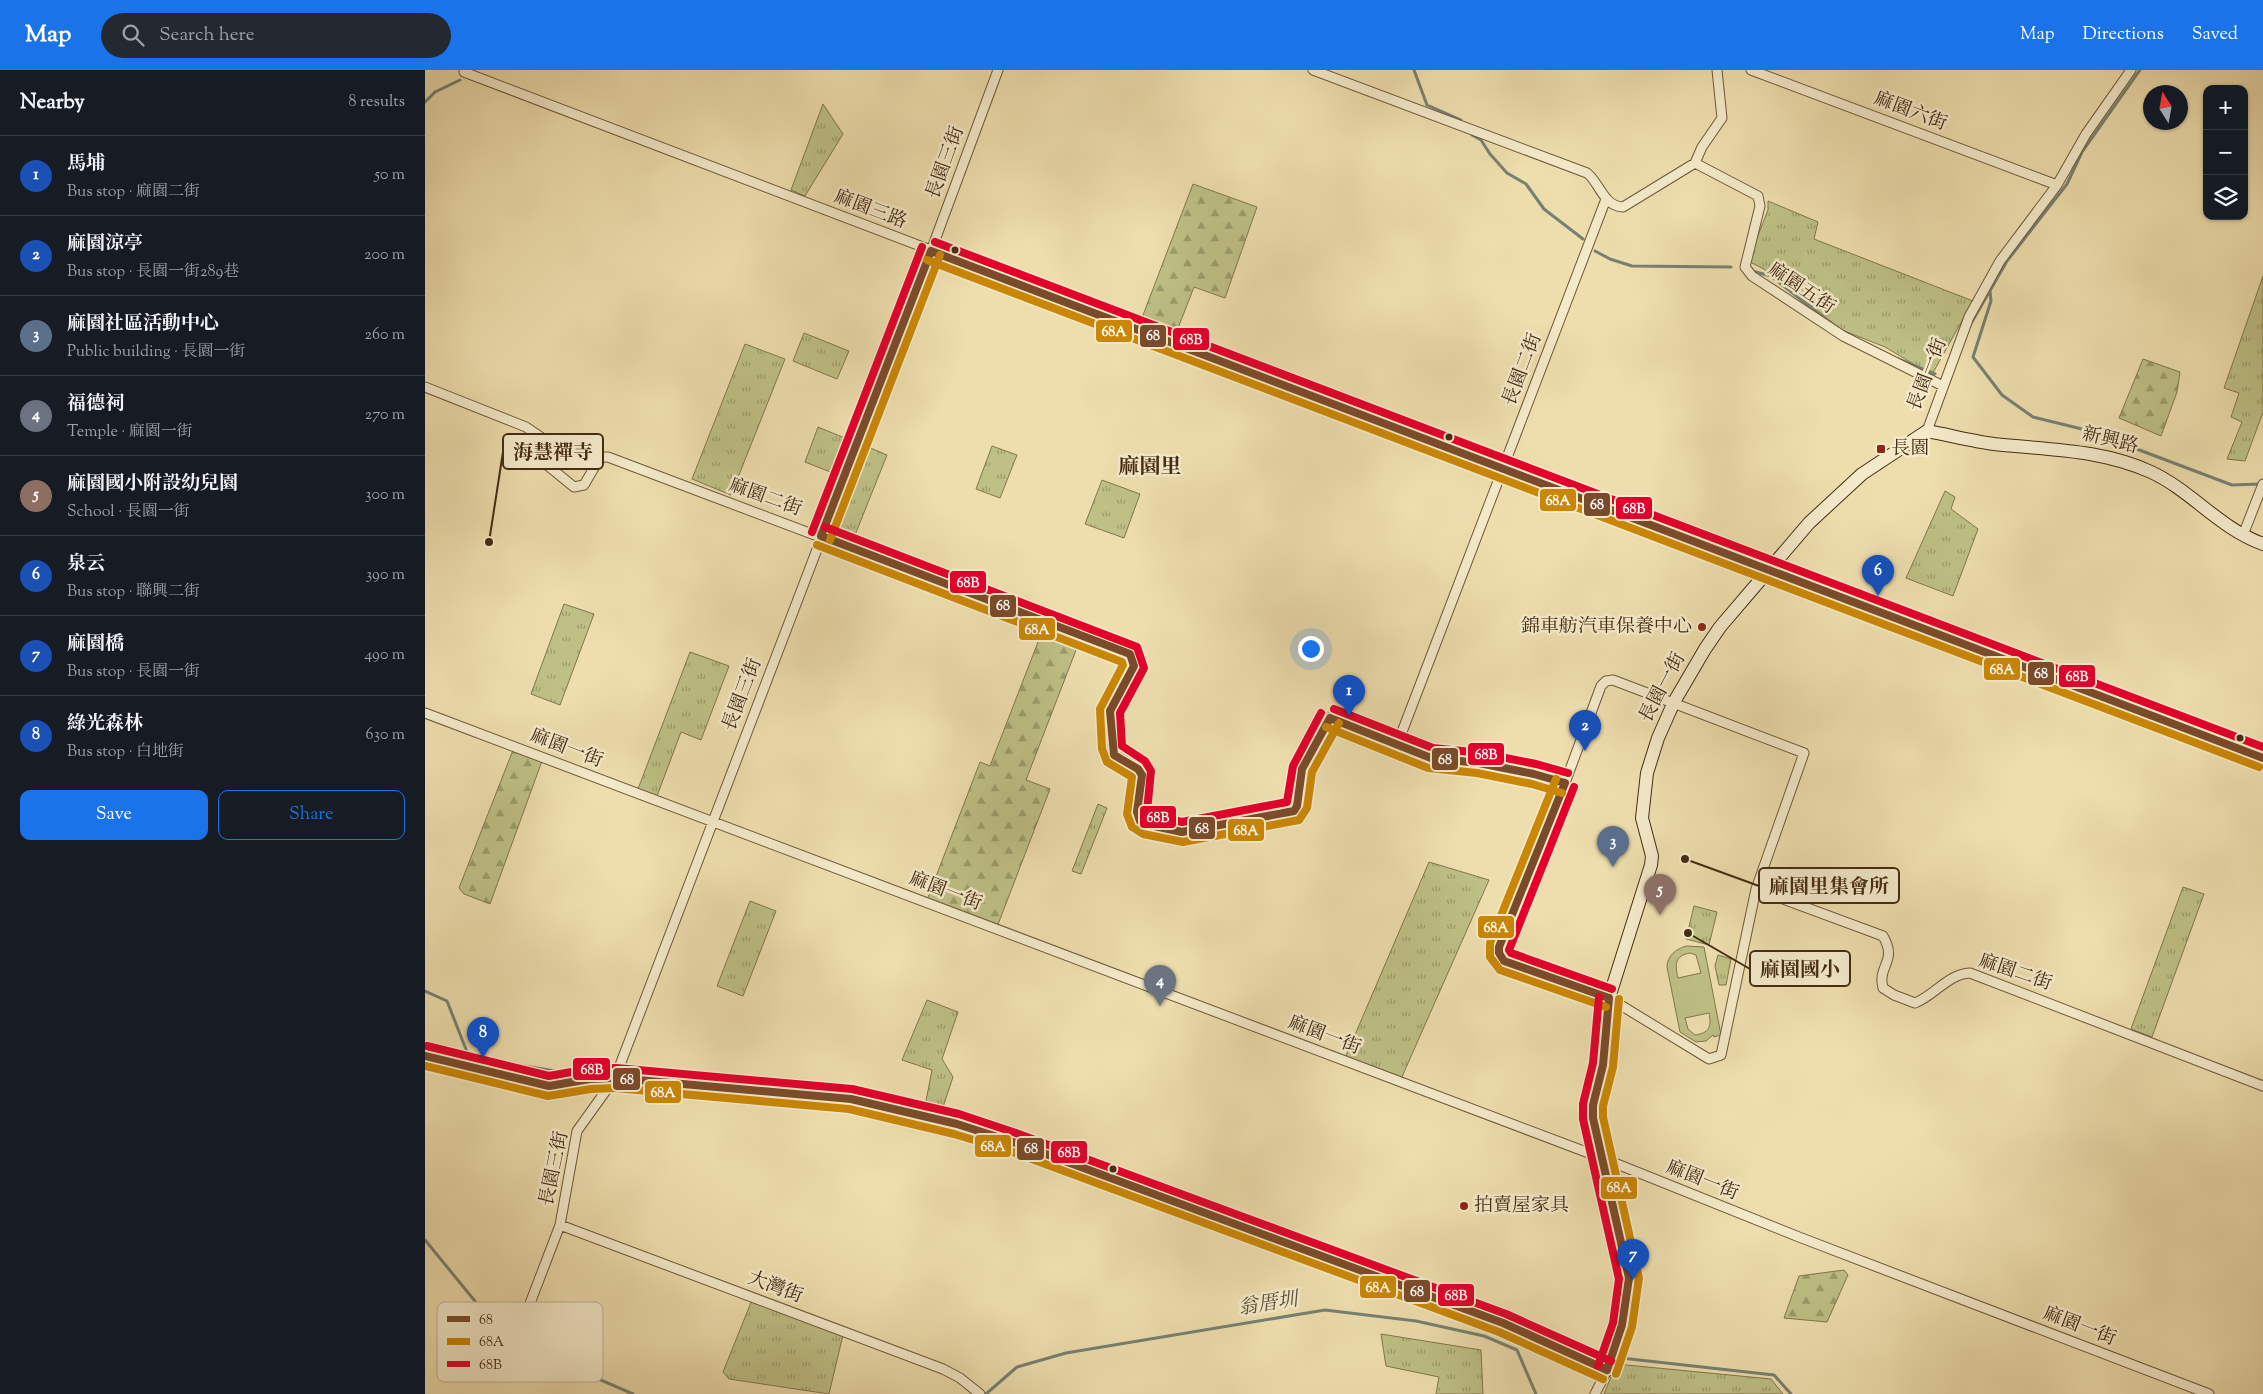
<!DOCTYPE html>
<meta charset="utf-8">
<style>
body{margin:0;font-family:"Sorts Mill Goudy","Noto Serif TC",serif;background:#242831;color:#f1f3f6}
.controls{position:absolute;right:15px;top:15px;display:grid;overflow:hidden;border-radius:10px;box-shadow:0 1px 4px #0004}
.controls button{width:45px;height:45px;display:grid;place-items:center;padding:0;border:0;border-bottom:1px solid #363941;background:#171b24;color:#f1f3f6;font:25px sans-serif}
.compass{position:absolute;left:1718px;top:15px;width:45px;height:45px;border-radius:50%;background:#171b24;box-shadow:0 1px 4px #0004;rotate:349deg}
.you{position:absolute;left:885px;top:578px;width:18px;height:18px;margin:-12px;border:4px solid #fff;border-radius:50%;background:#1a73e8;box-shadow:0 0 0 8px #1a73e833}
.badge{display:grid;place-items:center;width:32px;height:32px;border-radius:50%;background:#1a73e8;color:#fff;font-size:16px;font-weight:700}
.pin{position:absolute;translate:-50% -41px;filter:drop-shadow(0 1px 2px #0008)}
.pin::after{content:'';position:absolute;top:26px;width:18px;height:15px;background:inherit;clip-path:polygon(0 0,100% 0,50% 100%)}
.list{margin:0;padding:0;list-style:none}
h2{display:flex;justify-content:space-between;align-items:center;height:65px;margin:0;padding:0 20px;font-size:21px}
h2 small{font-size:16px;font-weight:400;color:#9ea1a6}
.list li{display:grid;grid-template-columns:32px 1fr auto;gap:15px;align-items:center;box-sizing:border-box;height:80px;padding:0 20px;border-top:1px solid #363941}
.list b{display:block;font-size:19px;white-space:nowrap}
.list p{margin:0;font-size:16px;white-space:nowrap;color:#9ea1a6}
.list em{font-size:16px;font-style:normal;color:#9ea1a6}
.actions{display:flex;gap:10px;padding:15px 20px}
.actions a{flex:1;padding:11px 0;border:1px solid #1a73e8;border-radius:10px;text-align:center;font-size:18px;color:#1a73e8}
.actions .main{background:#1a73e8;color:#fff}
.icon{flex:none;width:28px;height:28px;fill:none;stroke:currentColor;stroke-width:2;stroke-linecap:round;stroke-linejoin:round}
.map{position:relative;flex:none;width:1838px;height:1324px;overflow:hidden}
header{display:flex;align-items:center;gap:30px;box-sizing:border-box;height:70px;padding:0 25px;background:#1a73e8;color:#fff}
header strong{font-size:24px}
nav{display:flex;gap:28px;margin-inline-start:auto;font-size:18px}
.search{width:350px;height:45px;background:#242831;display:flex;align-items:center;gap:12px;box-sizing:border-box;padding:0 18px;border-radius:28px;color:#9ea1a6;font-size:19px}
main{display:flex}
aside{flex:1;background:#171b24}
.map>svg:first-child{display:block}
</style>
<header>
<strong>Map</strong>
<div class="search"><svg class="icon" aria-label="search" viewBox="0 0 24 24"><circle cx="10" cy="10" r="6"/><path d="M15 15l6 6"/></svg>Search here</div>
<nav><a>Map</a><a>Directions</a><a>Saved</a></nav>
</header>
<main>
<aside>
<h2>Nearby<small>8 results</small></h2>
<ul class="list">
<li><span class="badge" style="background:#1a4fb4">1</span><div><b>馬埔</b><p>Bus stop · 麻園二街</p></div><em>50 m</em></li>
<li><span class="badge" style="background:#1a4fb4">2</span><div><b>麻園涼亭</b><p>Bus stop · 長園一街289巷</p></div><em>200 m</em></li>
<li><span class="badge" style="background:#5c6f8a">3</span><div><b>麻園社區活動中心</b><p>Public building · 長園一街</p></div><em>260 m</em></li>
<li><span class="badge" style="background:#6b7280">4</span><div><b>福德祠</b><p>Temple · 麻園一街</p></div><em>270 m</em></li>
<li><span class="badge" style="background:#8d6e63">5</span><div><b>麻園國小附設幼兒園</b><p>School · 長園一街</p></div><em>300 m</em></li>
<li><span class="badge" style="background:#1a4fb4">6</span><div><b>泉云</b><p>Bus stop · 聯興二街</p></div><em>390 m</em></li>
<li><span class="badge" style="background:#1a4fb4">7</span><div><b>麻園橋</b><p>Bus stop · 長園一街</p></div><em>490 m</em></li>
<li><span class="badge" style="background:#1a4fb4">8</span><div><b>綠光森林</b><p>Bus stop · 白地街</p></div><em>630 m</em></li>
</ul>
<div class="actions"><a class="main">Save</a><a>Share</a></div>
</aside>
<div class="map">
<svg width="1838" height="1324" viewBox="0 0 1838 1324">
<defs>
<pattern id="grass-tufts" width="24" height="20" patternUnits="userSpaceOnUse" patternTransform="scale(1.25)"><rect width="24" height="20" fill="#bec086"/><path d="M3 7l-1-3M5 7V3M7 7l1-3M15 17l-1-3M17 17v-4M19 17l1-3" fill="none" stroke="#9c9c6c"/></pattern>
<pattern id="forest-firs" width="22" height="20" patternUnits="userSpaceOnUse" patternTransform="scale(1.25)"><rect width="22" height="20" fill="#bec086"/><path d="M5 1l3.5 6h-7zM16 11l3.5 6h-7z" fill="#9c9c6c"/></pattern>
</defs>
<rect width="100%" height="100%" fill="#eedeae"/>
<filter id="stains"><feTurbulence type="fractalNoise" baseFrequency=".004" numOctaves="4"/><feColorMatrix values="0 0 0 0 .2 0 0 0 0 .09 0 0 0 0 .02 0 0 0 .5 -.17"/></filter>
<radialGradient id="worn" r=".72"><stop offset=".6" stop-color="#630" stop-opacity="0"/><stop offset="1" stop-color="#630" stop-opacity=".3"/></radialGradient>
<path fill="url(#grass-tufts)" stroke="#82764d" d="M 398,34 L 418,64 L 380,126 L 366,120 Z
M 1343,131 L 1393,152 L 1389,169 L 1548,231 L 1509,301 L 1505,304 L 1460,277 L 1417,260 L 1339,199 L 1323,191 L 1343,140 Z
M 1838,206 L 1838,342 L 1820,391 L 1802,389 L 1817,352 L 1806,347 L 1814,323 L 1799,318 Z
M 379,263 L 424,281 L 412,309 L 368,291 Z
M 320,274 L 360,289 L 306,425 L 267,409 Z
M 393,357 L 427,371 L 413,405 L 380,392 Z
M 436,374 L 462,385 L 428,470 L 402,459 Z
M 567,376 L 592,385 L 575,428 L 551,419 Z
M 677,410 L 715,424 L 699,468 L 660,454 Z
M 1520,421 L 1530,427 L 1526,439 L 1553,459 L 1528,526 L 1481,508 Z
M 139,534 L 169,544 L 135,635 L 106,624 Z
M 265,582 L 304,596 L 276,670 L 256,662 L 232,726 L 213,719 Z
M 673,734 L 682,738 L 656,804 L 647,801 Z
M 1004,792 L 1064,810 L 976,1009 L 920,988 Z
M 1758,817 L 1779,824 L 1727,967 L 1706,959 Z
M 325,831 L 351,841 L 318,926 L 292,916 Z
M 1269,836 L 1292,842 L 1284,875 L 1261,869 Z
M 1293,885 L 1306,889 L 1301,915 L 1294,915 L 1290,896 Z
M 502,930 L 533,942 L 517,989 L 528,1007 L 517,1040 L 500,1036 L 507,1000 L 477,990 Z
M 327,1230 L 418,1265 L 404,1324 L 304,1309 L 298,1302 Z
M 956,1264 L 1056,1280 L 1058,1324 L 1011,1324 L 1014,1307 L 961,1296 Z
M 1191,1294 L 1346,1309 L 1358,1324 L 1179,1324 Z"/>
<path fill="url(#forest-firs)" stroke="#82764d" d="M 768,114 L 832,137 L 800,228 L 769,217 L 750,266 L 715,253 Z
M 1718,289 L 1755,302 L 1752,322 L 1736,366 L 1694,348 Z
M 620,554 L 656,567 L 601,710 L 625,719 L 572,857 L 502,830 L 555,692 L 565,696 Z
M 88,680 L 117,691 L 65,834 L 39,824 L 34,818 Z
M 1419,1200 L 1423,1205 L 1402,1252 L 1359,1248 L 1374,1206 Z"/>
<path fill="#bec086" stroke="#82764d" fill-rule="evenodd" d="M 1261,876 L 1279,877 L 1296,965 L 1289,967 L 1288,965 L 1281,971 L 1271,972 L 1255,962 L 1242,897 C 1242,886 1251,879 1261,876 ZM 1265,883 L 1271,885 L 1276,903 L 1253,908 C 1250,895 1249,886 1265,883 ZM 1284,943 C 1287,957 1284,963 1270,965 L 1263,959 L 1260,948 Z"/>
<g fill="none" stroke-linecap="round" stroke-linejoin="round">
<path stroke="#788172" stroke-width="3" d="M 989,0 L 1002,35 L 1036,50
M 0,32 L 10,22 L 35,10
M 1047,65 L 1056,70 L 1065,84 L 1082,103 L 1101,114 L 1119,139 L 1158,169
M 1170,181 L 1185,189 L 1207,196 L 1306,197
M 1327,201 L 1346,206 L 1408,255
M 1565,221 L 1566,231 L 1548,287 L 1577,325 L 1608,347 L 1665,361
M 1544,257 L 1582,191 L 1642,114 L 1657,82 L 1715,0
M 1473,289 L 1510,304
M 1680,367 L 1807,415 L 1835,414
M 0,921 L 22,931 L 44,987 L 142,1003 L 183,1001
M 202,1001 L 469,1026 L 589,1061 L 694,1100
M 710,1106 L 826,1150
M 840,1156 L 1061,1240
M 0,1170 L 81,1269 L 208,1324
M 1141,1275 L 1179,1284
M 1196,1288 L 1349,1305 L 1366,1324
M 561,1324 L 592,1297 L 641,1283 L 900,1240 L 991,1251 L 1059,1266 L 1092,1280 L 1111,1324"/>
<defs>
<path id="street" d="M 888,0 L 1162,103 C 1175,113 1178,136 1198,137 L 1270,93 L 1277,77 L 1297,48 L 1292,0
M 1326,0 L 1632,115
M 39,2 L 1838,688
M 1270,93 L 1333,126 L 1335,136 L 1320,197 L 1327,206 L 1418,266 L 1518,316
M 0,317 L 101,357 L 126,374 L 127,379 L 121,392 L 122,395 L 149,417 L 159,415 L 173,391 L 178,387 L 183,387 L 705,584 L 709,596 L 685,641 L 687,678 L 689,685 L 713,699 L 717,705 L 712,742 L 715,751 L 720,754 L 757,762 L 869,741 L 872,736 L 877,699 L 905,648 L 1006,688 L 1054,693 L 1109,704 L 1140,713
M 1502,361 L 1544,247 L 1575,191 L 1632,115 L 1661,64 L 1706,0
M 1818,465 L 1838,414
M 1188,610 L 1379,683 L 1331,819 L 1296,985 L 1284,989 L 1184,928 L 1079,891 L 1074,883 L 1074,877 L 1140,713 L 1176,616 L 1181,611 Z
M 0,643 L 1177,1088 L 1374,1167 L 1784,1324
M 972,675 L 1181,129
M 1331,819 L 1458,866 C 1473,892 1452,895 1458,918 L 1469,925 L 1490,933 C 1510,925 1523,904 1545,903 L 1838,1016
M 135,1155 L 518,1299 L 535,1308 L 555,1324
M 81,1296 L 135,1155 L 152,1061 L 190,1008 L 506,181 L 573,0
M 1170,1324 L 1182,1300"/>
<path id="secondary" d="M 0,986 L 124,1016 L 165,1009 L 190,1008 L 426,1029 L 532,1054 L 588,1072 L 1078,1253 L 1182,1300 C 1195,1268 1203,1243 1204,1208 L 1168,1048 L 1168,1035 L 1178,995 L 1184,928 L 1226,795 L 1227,786 L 1217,748 L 1222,703 L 1233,668 L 1249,632 L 1280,579 L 1295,557 L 1384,453 L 1437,404 L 1502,361 C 1524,365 1547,371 1569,374 C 1623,380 1676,379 1726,402 C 1767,421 1794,458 1838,474"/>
</defs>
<use href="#street" stroke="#6f583a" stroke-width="11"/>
<use href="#secondary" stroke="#452b14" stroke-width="14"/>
<use href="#street" stroke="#f4eaca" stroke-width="9"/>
<use href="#secondary" stroke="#f4eaca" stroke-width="12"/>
<defs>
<path id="bus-1" d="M 506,181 L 1838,688
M 396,466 L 705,584 L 709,596 L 685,641 L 689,685 L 713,699 L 717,705 L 712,742 L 715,751 L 720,754 L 757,762 L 869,741 L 872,736 L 877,699 L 905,648
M 396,466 L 506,181
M 905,648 L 1006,688 L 1054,693 L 1109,704 L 1140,713
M 1140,713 L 1074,877 L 1074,883 L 1079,891 L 1184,928
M 0,986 L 124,1016 L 165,1009 L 190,1008 L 426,1029 L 532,1054 L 588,1072 L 1078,1253 L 1182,1300
M 1182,1300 L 1197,1255 L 1204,1208 L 1168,1048 L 1168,1035 L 1178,995 L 1184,928"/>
<path id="bus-2" d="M 502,190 L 1834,697
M 405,470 L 515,185
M 392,475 L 697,592 L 698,595 L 675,639 L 677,679 L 682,692 L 707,707 L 702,744 L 707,757 L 718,764 L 758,772 L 874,750 L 882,738 L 887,702 L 914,653
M 901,657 L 1003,698 L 1052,703 L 1107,714 L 1137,723
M 1131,709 L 1065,873 L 1065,887 L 1075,900 L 1181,937
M 0,996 L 123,1026 L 166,1019 L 190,1018 L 424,1039 L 529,1064 L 585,1081 L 1074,1262 L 1178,1309
M 1191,1304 L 1207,1257 L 1214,1208 L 1178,1047 L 1178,1036 L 1188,997 L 1194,929"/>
<path id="bus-3" d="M 510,172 L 1838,677
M 400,457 L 712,577 L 719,598 L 695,643 L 697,676 L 720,691 L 726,701 L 722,741 L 724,745 L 757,752 L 862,732 L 868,696 L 896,643
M 387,462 L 497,177
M 909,639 L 1008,678 L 1056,683 L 1111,694 L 1143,703
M 1149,717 L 1084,880 L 1086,883 L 1187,919
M 2,976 L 124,1006 L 163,999 L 191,998 L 427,1019 L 534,1044 L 591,1063 L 1081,1244 L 1186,1291
M 1173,1296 L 1188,1253 L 1194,1209 L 1158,1049 L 1158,1034 L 1168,993 L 1174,927"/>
</defs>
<use href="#bus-1" stroke="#f4eaca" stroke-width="11"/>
<use href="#bus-2" stroke="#f4eaca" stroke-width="11"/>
<use href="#bus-3" stroke="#f4eaca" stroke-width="11"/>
<use href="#bus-1" stroke="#7a4b2a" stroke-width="8"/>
<use href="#bus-2" stroke="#ca8705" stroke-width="8"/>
<use href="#bus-3" stroke="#e4002b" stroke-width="8"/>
</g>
<g fill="#452b14" stroke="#f4eaca" stroke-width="2">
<circle cx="530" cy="180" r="4.5"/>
<circle cx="1024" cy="367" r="4.5"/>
<circle cx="1815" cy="668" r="4.5"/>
<circle cx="688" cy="1099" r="4.5"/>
</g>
<g fill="#8f2418" stroke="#f4eaca" stroke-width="2">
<rect x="1451" y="374" width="10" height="10" rx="2.5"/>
<circle cx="1277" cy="557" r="5"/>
<circle cx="1039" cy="1136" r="5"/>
</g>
<g text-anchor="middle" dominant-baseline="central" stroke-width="5" stroke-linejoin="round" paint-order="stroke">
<g font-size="19" fill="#452b14" stroke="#f4eaca">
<text transform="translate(1485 42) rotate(21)">麻園六街</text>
<text transform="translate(521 93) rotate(-70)">長園三街</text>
<text transform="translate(445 140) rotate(21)">麻園三路</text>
<text transform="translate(1376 219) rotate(34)">麻園五街</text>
<text transform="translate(1098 300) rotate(-69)">長園二街</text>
<text transform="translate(1503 305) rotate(-69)">長園一街</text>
<text transform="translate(1685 371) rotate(14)">新興路</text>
<text transform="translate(340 428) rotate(20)">麻園二街</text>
<text transform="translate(1238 618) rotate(-62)">長園一街</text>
<text transform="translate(318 625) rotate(-69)">長園三街</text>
<text transform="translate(141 679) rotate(21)">麻園一街</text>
<text transform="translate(520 822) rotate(21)">麻園一街</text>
<text transform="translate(1590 903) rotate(19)">麻園二街</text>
<text transform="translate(899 966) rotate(21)">麻園一街</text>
<text transform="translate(130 1099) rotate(-78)">長園三街</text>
<text transform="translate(1277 1111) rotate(22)">麻園一街</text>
<text transform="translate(350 1218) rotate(21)">大灣街</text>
<text transform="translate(1654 1257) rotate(21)">麻園一街</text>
</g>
<g font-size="19" fill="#452b14" stroke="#f4eaca" text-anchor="start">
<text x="1466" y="379">長園</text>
<text x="1267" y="557" text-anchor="end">錦車舫汽車保養中心</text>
<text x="1049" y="1136">拍賣屋家具</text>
</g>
<g font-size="20" font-style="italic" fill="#5a4f3b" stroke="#f4eaca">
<text transform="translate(843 1235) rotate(-9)">翁厝圳</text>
</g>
<g font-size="21" font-weight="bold" fill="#452b14" stroke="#f4eaca">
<text x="725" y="398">麻園里</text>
</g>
</g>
<rect x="12" y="1232" width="166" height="80" rx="8" fill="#f4eaca" stroke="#c0b193" stroke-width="1"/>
<rect x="22" y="1246" width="23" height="6" fill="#7a4b2a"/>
<rect x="22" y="1268" width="23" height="7" fill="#ca8705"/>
<rect x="22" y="1291" width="23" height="6" fill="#e4002b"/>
<g font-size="14" fill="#452b14">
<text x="54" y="1254">68</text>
<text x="54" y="1276">68A</text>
<text x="54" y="1299">68B</text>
</g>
<path fill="none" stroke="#452b14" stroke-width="2" d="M64 472L78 382M1260 789L1334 816M1263 863L1325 899"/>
<g fill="#452b14" stroke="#f4eaca" stroke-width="2">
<circle cx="64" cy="472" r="5"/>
<circle cx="1260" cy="789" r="5"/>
<circle cx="1263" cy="863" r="5"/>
</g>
<g fill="#f4eaca" stroke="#452b14" stroke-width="2">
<rect x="78" y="364" width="100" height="35" rx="5"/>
<rect x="1334" y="798" width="140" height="35" rx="5"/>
<rect x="1325" y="881" width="100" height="35" rx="5"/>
</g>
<g font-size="20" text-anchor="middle" font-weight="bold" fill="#452b14">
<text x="128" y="389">海慧禪寺</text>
<text x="1404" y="823">麻園里集會所</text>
<text x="1375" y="906">麻園國小</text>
</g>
<g stroke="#f4eaca" stroke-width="2">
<rect x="670" y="249" width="38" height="24" rx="5" fill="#ca8705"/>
<rect x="714" y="254" width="28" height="24" rx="5" fill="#7a4b2a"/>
<rect x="747" y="257" width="38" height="24" rx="5" fill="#e4002b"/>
<rect x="1114" y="418" width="38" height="24" rx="5" fill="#ca8705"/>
<rect x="1158" y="422" width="28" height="25" rx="5" fill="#7a4b2a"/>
<rect x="1190" y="426" width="38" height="24" rx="5" fill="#e4002b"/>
<rect x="524" y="500" width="38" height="24" rx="5" fill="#e4002b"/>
<rect x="564" y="524" width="28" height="24" rx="5" fill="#7a4b2a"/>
<rect x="593" y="547" width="38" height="24" rx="5" fill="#ca8705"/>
<rect x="1558" y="587" width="38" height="24" rx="5" fill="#ca8705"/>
<rect x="1602" y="591" width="28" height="25" rx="5" fill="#7a4b2a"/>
<rect x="1633" y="594" width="38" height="24" rx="5" fill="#e4002b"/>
<rect x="1042" y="672" width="38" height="24" rx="5" fill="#e4002b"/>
<rect x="1006" y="677" width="28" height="24" rx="5" fill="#7a4b2a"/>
<rect x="714" y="735" width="38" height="24" rx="5" fill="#e4002b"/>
<rect x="763" y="746" width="28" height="24" rx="5" fill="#7a4b2a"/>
<rect x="802" y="748" width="38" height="24" rx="5" fill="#ca8705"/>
<rect x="1052" y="845" width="38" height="24" rx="5" fill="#ca8705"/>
<rect x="147" y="987" width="39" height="24" rx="5" fill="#e4002b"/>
<rect x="187" y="997" width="29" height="24" rx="5" fill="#7a4b2a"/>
<rect x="219" y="1010" width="38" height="24" rx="5" fill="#ca8705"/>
<rect x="549" y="1064" width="38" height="24" rx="5" fill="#ca8705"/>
<rect x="591" y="1067" width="29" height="24" rx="5" fill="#7a4b2a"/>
<rect x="625" y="1070" width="38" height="24" rx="5" fill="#e4002b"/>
<rect x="1175" y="1106" width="38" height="24" rx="5" fill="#ca8705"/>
<rect x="934" y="1205" width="38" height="24" rx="5" fill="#ca8705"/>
<rect x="978" y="1209" width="28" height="24" rx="5" fill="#7a4b2a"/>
<rect x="1012" y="1213" width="38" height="24" rx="5" fill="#e4002b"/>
</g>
<g font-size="14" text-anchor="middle" font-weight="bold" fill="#fff">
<text x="689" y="266">68A</text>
<text x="728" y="270">68</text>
<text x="766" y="274">68B</text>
<text x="1133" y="435">68A</text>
<text x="1172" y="439">68</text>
<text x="1209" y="443">68B</text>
<text x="543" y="517">68B</text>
<text x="578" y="540">68</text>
<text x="612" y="564">68A</text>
<text x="1577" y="604">68A</text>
<text x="1616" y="608">68</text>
<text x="1652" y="611">68B</text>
<text x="1061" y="689">68B</text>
<text x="1020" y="694">68</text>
<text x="733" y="752">68B</text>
<text x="777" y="763">68</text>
<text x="821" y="765">68A</text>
<text x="1071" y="862">68A</text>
<text x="167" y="1004">68B</text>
<text x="202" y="1014">68</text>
<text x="238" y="1027">68A</text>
<text x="568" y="1081">68A</text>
<text x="606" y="1083">68</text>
<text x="644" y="1087">68B</text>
<text x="1194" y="1122">68A</text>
<text x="953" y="1222">68A</text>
<text x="992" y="1226">68</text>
<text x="1031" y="1230">68B</text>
</g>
<rect width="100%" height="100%" filter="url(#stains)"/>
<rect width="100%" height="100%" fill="url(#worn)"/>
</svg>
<div class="controls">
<button>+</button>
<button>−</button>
<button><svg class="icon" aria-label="layers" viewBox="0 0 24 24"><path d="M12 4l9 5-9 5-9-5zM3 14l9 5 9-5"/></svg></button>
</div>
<svg class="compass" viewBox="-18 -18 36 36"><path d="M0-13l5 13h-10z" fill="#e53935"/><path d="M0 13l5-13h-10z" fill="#9ea1a6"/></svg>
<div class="you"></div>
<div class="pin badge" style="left:924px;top:646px;background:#1a4fb4">1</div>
<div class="pin badge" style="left:1160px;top:681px;background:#1a4fb4">2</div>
<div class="pin badge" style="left:1188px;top:797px;background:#5c6f8a">3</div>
<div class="pin badge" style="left:735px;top:936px;background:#6b7280">4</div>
<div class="pin badge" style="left:1235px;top:845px;background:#8d6e63">5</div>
<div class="pin badge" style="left:1453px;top:526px;background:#1a4fb4">6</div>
<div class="pin badge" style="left:1208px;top:1210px;background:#1a4fb4">7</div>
<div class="pin badge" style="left:58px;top:988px;background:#1a4fb4">8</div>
</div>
</main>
